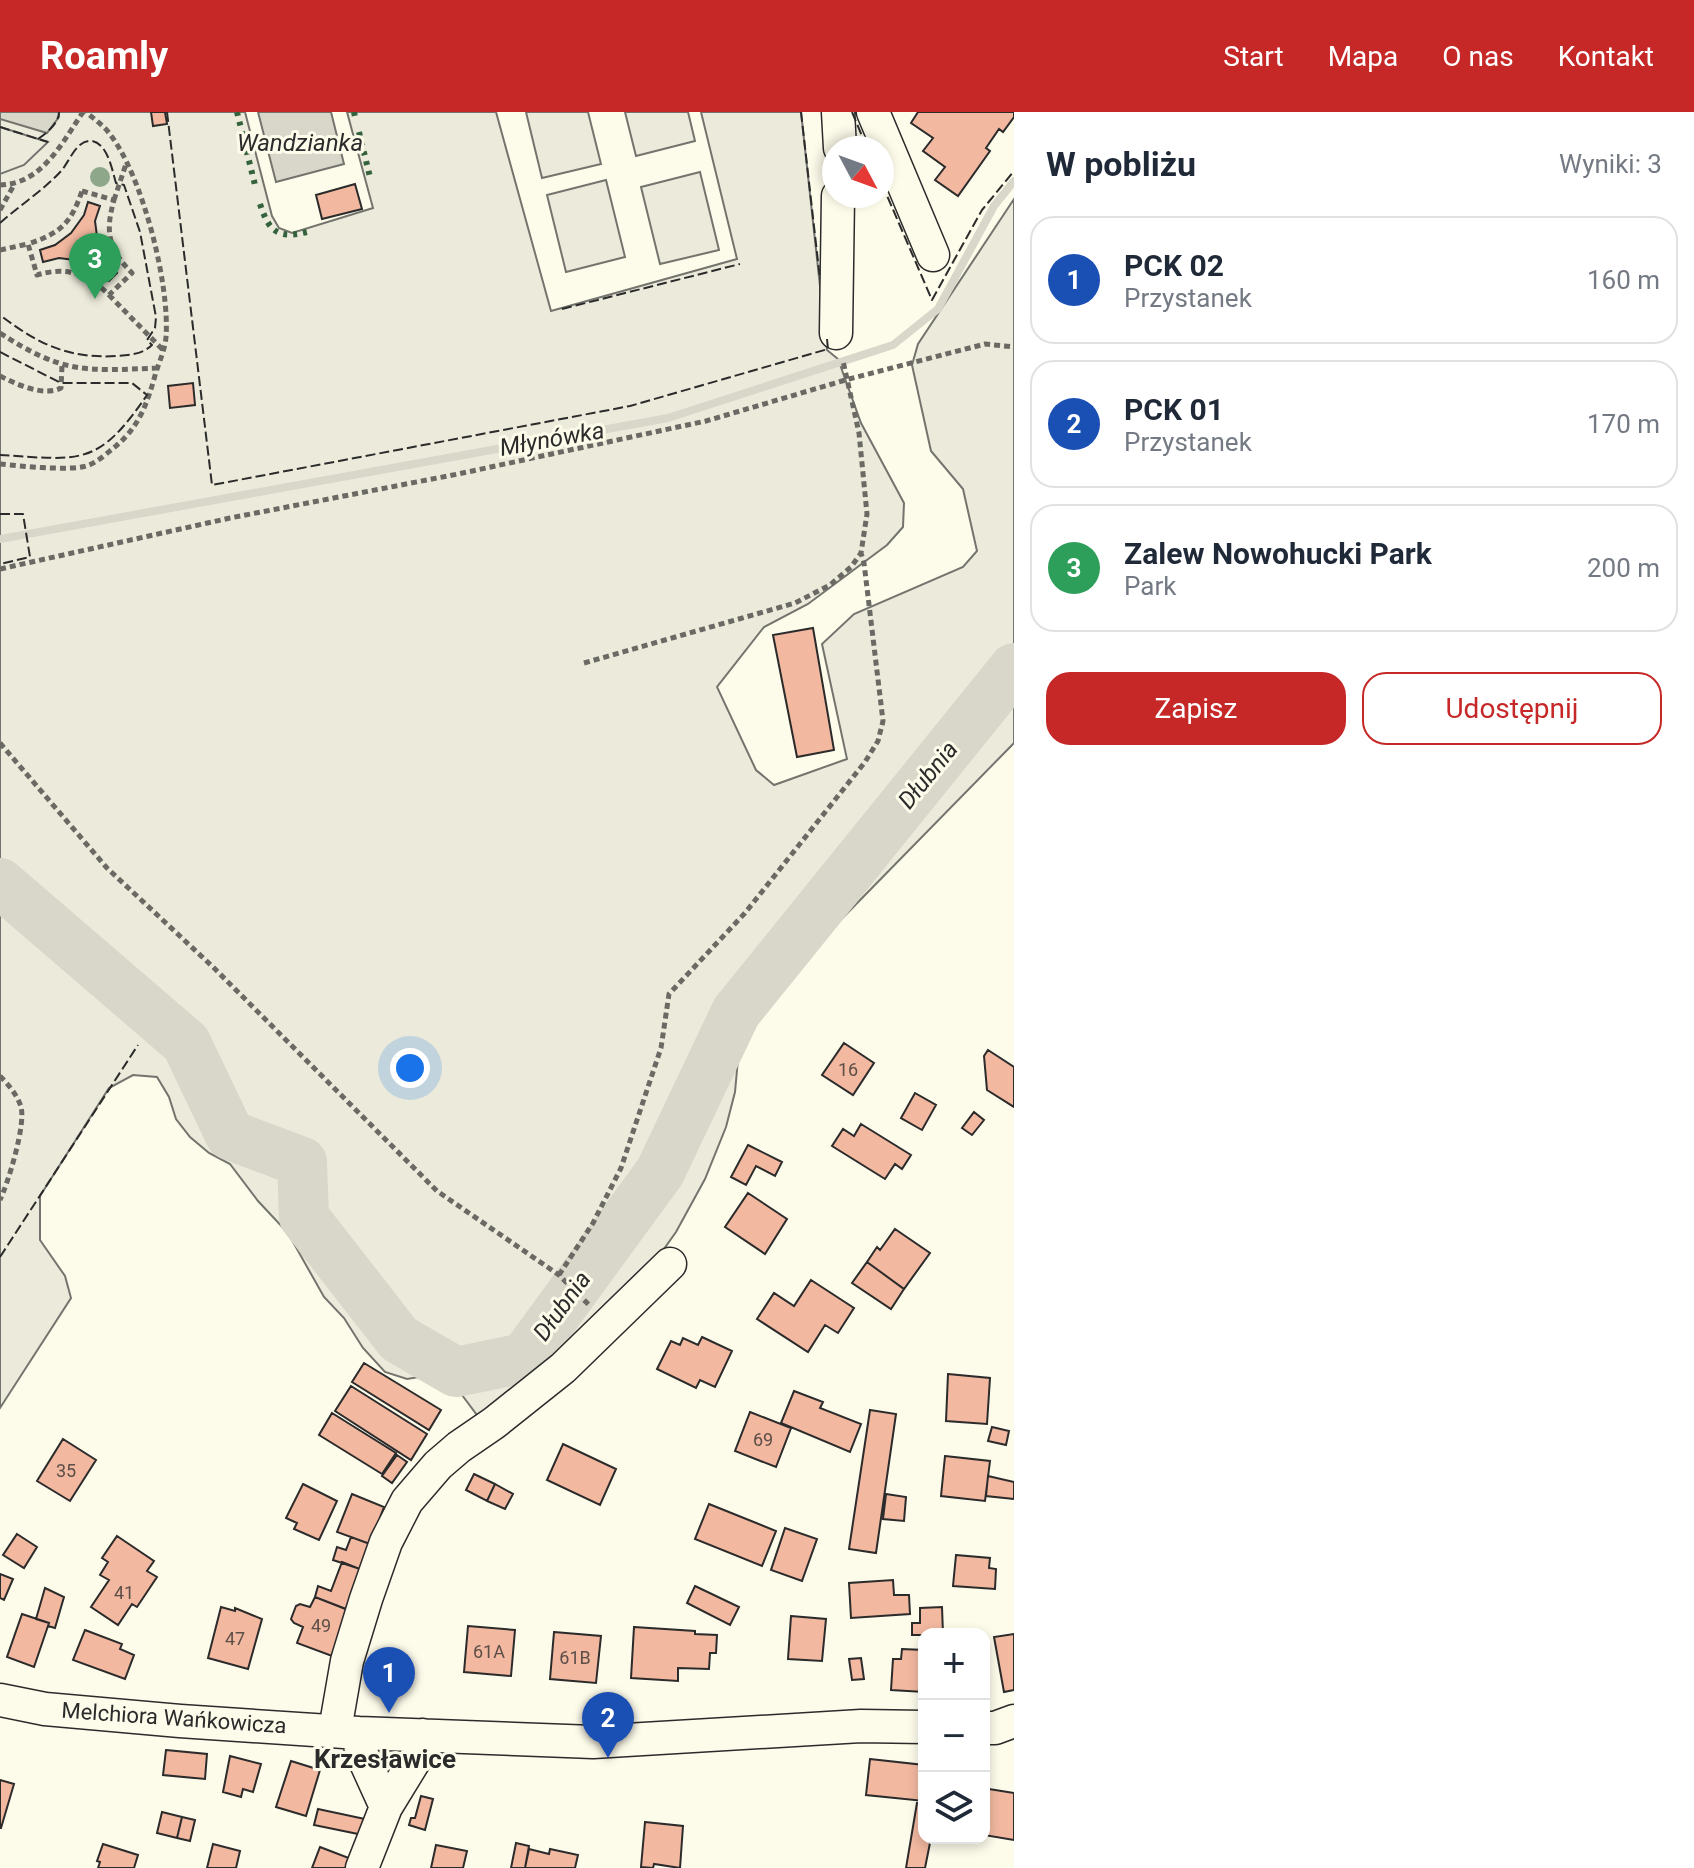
<!DOCTYPE html>
<html lang="pl">
<meta charset="utf-8">
<style>
body{margin:0;font-family:Roboto,sans-serif;background:#f6f6f7;color:#1f2937}
.controls{position:absolute;right:24px;bottom:24px;display:grid;overflow:hidden;border-radius:16px;box-shadow:0 4px 12px #0003}
.controls button{width:72px;height:72px;display:grid;place-items:center;padding:0;border:0;border-bottom:2px solid #e0e1e3;background:#fff;color:#1f2937;font:40px sans-serif}
.compass{position:absolute;left:822px;top:24px;width:72px;height:72px;border-radius:50%;background:#fff;box-shadow:0 4px 12px #0003;rotate:131deg}
.you{position:absolute;left:410px;top:956px;width:28px;height:28px;margin:-20px;border:6px solid #fff;border-radius:50%;background:#1a73e8;box-shadow:0 0 0 12px #1a73e833}
.badge{display:grid;place-items:center;width:52px;height:52px;border-radius:50%;background:#c62828;color:#fff;font-size:26px;font-weight:700}
.pin{position:absolute;translate:-50% -66px;filter:drop-shadow(0 2px 4px #0008)}
.pin::after{content:'';position:absolute;top:42px;width:28px;height:24px;background:inherit;clip-path:polygon(0 0,100% 0,50% 100%)}
.list{margin:0;padding:0;list-style:none}
h2{display:flex;justify-content:space-between;align-items:center;height:104px;margin:0;padding:0 32px;font-size:34px}
h2 small{font-size:26px;font-weight:400;color:#747a83}
.list li{display:grid;grid-template-columns:52px 1fr auto;gap:24px;align-items:center;box-sizing:border-box;height:128px;margin:0 16px 16px;padding:0 16px;border:2px solid #e0e1e3;border-radius:24px}
.list b{display:block;font-size:30px;white-space:nowrap}
.list p{margin:0;font-size:26px;white-space:nowrap;color:#747a83}
.list em{font-size:26px;font-style:normal;color:#747a83}
.actions{display:flex;gap:16px;padding:24px 32px}
.actions a{flex:1;padding:18px 0;border:2px solid #c62828;border-radius:24px;text-align:center;font-size:28px;color:#c62828}
.actions .main{background:#c62828;color:#fff}
.icon{flex:none;width:44px;height:44px;fill:none;stroke:currentColor;stroke-width:2;stroke-linecap:round;stroke-linejoin:round}
.map{position:relative;flex:none;width:1014px;height:1756px;overflow:hidden}
header{display:flex;align-items:center;gap:48px;box-sizing:border-box;height:112px;padding:0 40px;background:#c62828;color:#fff}
header strong{font-size:38px}
nav{display:flex;gap:44px;margin-inline-start:auto;font-size:28px}
main{display:flex}
aside{flex:1;background:#fff}
.map>svg:first-child{display:block}
</style>
<header>
<strong>Roamly</strong>
<nav><a>Start</a><a>Mapa</a><a>O nas</a><a>Kontakt</a></nav>
</header>
<main>
<div class="map">
<svg width="1014" height="1756" viewBox="0 0 1014 1756">
<rect width="100%" height="100%" fill="#fdfbea"/>
<path fill="#ecebdb" stroke="#74746e" stroke-width="2" d="M 0,0 L 245,0 L 272,104 L 279,116 L 292,121 L 373,96 L 347,0 L 496,0 L 551,199 L 737,147 L 701,0 L 801,0 L 827,238 L 838,247 L 861,311 L 904,391 L 903,415 L 887,433 L 808,492 L 764,515 L 717,575 L 756,658 L 774,673 L 847,647 L 822,532 L 854,502 L 963,455 L 977,439 L 963,377 L 931,339 L 912,253 L 918,232 L 1014,87 L 1014,631 L 820,829 L 779,866 L 755,894 L 740,925 L 735,980 L 726,1015 L 705,1067 L 676,1120 L 661,1141 L 609,1198 L 480,1307 L 453,1271 L 431,1263 L 407,1267 L 385,1260 L 363,1236 L 344,1206 L 324,1185 L 288,1121 L 258,1089 L 230,1052 L 209,1041 L 190,1025 L 176,1007 L 169,985 L 157,965 L 133,963 L 109,976 L 40,1084 L 40,1128 L 65,1164 L 71,1186 L 0,1296 Z
M 526,0 L 588,0 L 601,52 L 542,66 Z
M 625,0 L 688,0 L 695,29 L 636,44 Z
M 700,60 L 719,138 L 660,152 L 641,75 Z
M 606,68 L 625,145 L 566,160 L 547,83 Z"/>
<path fill="#eceadb" stroke="#74746e" stroke-width="2" d="M 0,15 L 38,27 L 48,30 L 24,53 L 0,62 Z"/>
<path fill="#d8d7c9" stroke="#74746e" stroke-width="2" d="M 0,0 L 59,0 L 59,5 L 47,21 L 0,7 Z
M 258,0 L 331,0 L 344,52 L 276,70 Z"/>
<g fill="none" stroke-linecap="round" stroke-linejoin="round">
<path stroke="#d8d7c9" stroke-width="8" d="M 0,427 L 668,306 L 893,233 L 938,197 L 994,94 L 1014,69"/>
<path stroke="#d8d7c9" stroke-width="50" d="M 0,771 L 186,931 L 230,1023 L 302,1050 L 304,1105 L 399,1227 L 456,1260 L 524,1246 L 660,1060 L 736,900 L 1014,556"/>
</g>
<path fill="#f2b8a0" stroke="#2b2b2b" stroke-width="2" d="M 151,0 L 165,0 L 167,12 L 153,14 Z
M 918,0 L 1014,0 L 1014,5 L 1003,20 L 999,17 L 986,36 L 990,39 L 958,84 L 935,68 L 945,55 L 923,39 L 933,26 L 911,11 Z
M 355,72 L 362,97 L 322,107 L 316,83 Z
M 88,90 L 100,94 L 95,109 L 98,132 L 108,151 L 117,161 L 109,169 L 82,149 L 59,146 L 43,150 L 40,138 L 55,133 L 71,121 L 84,103 Z
M 193,271 L 195,293 L 170,296 L 168,274 Z
M 813,516 L 834,638 L 797,645 L 773,523 Z
M 844,931 L 874,951 L 853,983 L 822,963 Z
M 988,938 L 1014,955 L 1014,995 L 987,978 L 984,944 Z
M 915,981 L 936,993 L 922,1018 L 901,1006 Z
M 974,1000 L 984,1008 L 972,1023 L 962,1016 Z
M 861,1012 L 911,1043 L 902,1057 L 895,1052 L 885,1067 L 832,1034 L 843,1017 L 854,1024 Z
M 748,1033 L 782,1050 L 775,1064 L 756,1054 L 746,1073 L 731,1065 Z
M 748,1081 L 787,1107 L 765,1142 L 725,1115 Z
M 895,1117 L 930,1141 L 904,1177 L 867,1150 L 877,1135 L 880,1138 Z
M 867,1150 L 904,1177 L 891,1197 L 852,1171 Z
M 811,1168 L 854,1196 L 838,1221 L 825,1213 L 808,1240 L 757,1207 L 774,1181 L 794,1194 Z
M 702,1225 L 732,1239 L 715,1275 L 700,1268 L 696,1276 L 657,1257 L 671,1229 L 680,1233 L 683,1226 L 698,1233 Z
M 364,1251 L 441,1298 L 429,1318 L 352,1270 Z
M 948,1262 L 990,1266 L 987,1312 L 946,1309 Z
M 351,1274 L 427,1322 L 411,1348 L 335,1299 Z
M 794,1279 L 823,1290 L 820,1296 L 861,1312 L 850,1340 L 781,1311 Z
M 870,1298 L 896,1302 L 876,1441 L 849,1437 Z
M 750,1300 L 791,1316 L 776,1355 L 735,1339 Z
M 332,1301 L 396,1341 L 382,1362 L 319,1323 Z
M 992,1315 L 1009,1319 L 1006,1333 L 988,1329 Z
M 63,1327 L 96,1348 L 70,1389 L 37,1369 Z
M 563,1332 L 616,1357 L 600,1393 L 547,1368 Z
M 397,1343 L 407,1350 L 392,1371 L 382,1364 Z
M 945,1344 L 990,1349 L 985,1389 L 941,1384 Z
M 474,1362 L 495,1372 L 487,1389 L 466,1378 Z
M 988,1364 L 1014,1370 L 1014,1387 L 986,1384 Z
M 303,1372 L 337,1389 L 319,1428 L 294,1417 L 297,1411 L 286,1406 Z
M 495,1372 L 513,1382 L 505,1397 L 487,1389 Z
M 352,1382 L 384,1395 L 370,1432 L 337,1420 Z
M 886,1382 L 906,1385 L 904,1409 L 883,1407 Z
M 709,1392 L 776,1419 L 762,1454 L 695,1427 Z
M 785,1416 L 817,1427 L 802,1469 L 771,1458 Z
M 17,1422 L 37,1435 L 24,1456 L 3,1443 Z
M 117,1424 L 154,1449 L 147,1459 L 157,1465 L 137,1495 L 132,1492 L 118,1513 L 91,1495 L 109,1468 L 100,1463 L 108,1450 L 102,1446 Z
M 351,1425 L 370,1432 L 360,1457 L 333,1448 L 337,1435 L 346,1438 Z
M 956,1443 L 990,1446 L 989,1456 L 996,1457 L 995,1477 L 953,1474 Z
M 342,1450 L 360,1457 L 346,1497 L 315,1485 L 318,1474 L 331,1479 Z
M 0,1462 L 13,1467 L 4,1488 L 0,1486 Z
M 893,1468 L 894,1483 L 909,1483 L 910,1502 L 851,1506 L 849,1471 Z
M 695,1474 L 739,1495 L 730,1513 L 687,1491 Z
M 45,1476 L 64,1485 L 55,1516 L 48,1514 L 49,1511 L 36,1507 Z
M 315,1485 L 348,1498 L 332,1544 L 297,1531 L 303,1515 L 294,1511 L 291,1507 L 296,1494 L 300,1492 L 310,1495 Z
M 221,1495 L 235,1499 L 235,1496 L 262,1507 L 248,1557 L 208,1546 Z
M 942,1495 L 943,1522 L 924,1522 L 922,1531 L 922,1523 L 912,1523 L 912,1511 L 920,1511 L 920,1496 Z
M 22,1502 L 49,1511 L 34,1555 L 7,1545 Z
M 791,1504 L 826,1507 L 822,1549 L 788,1547 Z
M 468,1514 L 515,1518 L 511,1564 L 464,1560 Z
M 634,1515 L 695,1519 L 695,1522 L 717,1523 L 716,1541 L 710,1541 L 709,1557 L 678,1556 L 678,1569 L 631,1566 Z
M 85,1518 L 122,1532 L 120,1537 L 134,1543 L 125,1567 L 73,1548 Z
M 554,1520 L 601,1524 L 596,1571 L 550,1567 Z
M 1014,1522 L 1014,1578 L 1004,1580 L 994,1525 Z
M 902,1537 L 924,1538 L 924,1580 L 891,1578 L 893,1547 L 901,1547 Z
M 861,1546 L 864,1567 L 852,1568 L 849,1547 Z
M 166,1638 L 207,1642 L 205,1667 L 163,1663 Z
M 230,1644 L 261,1652 L 253,1680 L 243,1677 L 241,1685 L 223,1680 Z
M 870,1647 L 924,1653 L 924,1689 L 866,1683 Z
M 291,1649 L 320,1658 L 306,1704 L 276,1695 Z
M 0,1668 L 14,1672 L 1,1716 L 0,1716 Z
M 989,1677 L 1014,1681 L 1014,1728 L 984,1723 Z
M 421,1684 L 433,1687 L 425,1718 L 409,1713 L 411,1706 L 415,1706 Z
M 917,1691 L 924,1692 L 924,1726 L 931,1726 L 925,1756 L 906,1756 Z
M 318,1697 L 365,1707 L 363,1723 L 314,1713 Z
M 162,1700 L 182,1705 L 177,1726 L 157,1721 Z
M 182,1705 L 195,1708 L 190,1729 L 177,1726 Z
M 645,1710 L 683,1714 L 680,1756 L 654,1752 L 653,1756 L 641,1755 Z
M 516,1731 L 529,1734 L 525,1756 L 511,1756 Z
M 103,1732 L 138,1743 L 134,1756 L 98,1756 L 100,1750 L 97,1749 Z
M 213,1732 L 240,1739 L 236,1756 L 207,1756 Z
M 436,1733 L 467,1739 L 463,1756 L 431,1756 Z
M 320,1735 L 354,1748 L 351,1756 L 312,1756 Z
M 529,1737 L 549,1742 L 550,1737 L 578,1743 L 575,1756 L 525,1756 Z"/>
<g fill="none" stroke-linecap="round" stroke-linejoin="round">
<defs>
<path id="minor" d="M 838,0 L 840,36
M 873,0 L 933,143
M 836,221 L 838,84
M 0,1588 L 45,1597 L 180,1609 L 359,1621 L 593,1630 L 861,1614 L 924,1615
M 984,1616 L 995,1616 L 1014,1609
M 335,1618 L 347,1549 L 366,1487 L 386,1430 L 407,1389 L 438,1353 L 459,1335 L 494,1311 L 563,1256 L 670,1152
M 359,1621 L 361,1640 L 386,1695
M 362,1756 L 386,1695 L 419,1641 L 423,1623"/>
</defs>
<use href="#minor" stroke="#2b2b2b" stroke-width="35"/>
<path stroke="#6a6964" stroke-width="5" stroke-dasharray="6 4" stroke-linecap="butt" d="M 0,73 C 42,72 62,31 83,0
M 82,79 L 114,88 C 105,120 108,137 132,161 L 109,183 C 88,162 67,154 37,163 L 28,132 C 61,121 71,111 82,79 Z
M 114,88 L 126,52
M 0,98 L 14,73
M 0,138 L 28,132
M 109,183 L 164,239
M 0,221 C 63,262 85,259 157,256
M 0,264 C 16,272 43,285 61,276 L 62,254
M 0,352 C 20,354 69,359 86,354 C 97,351 107,341 116,334 C 140,314 148,289 156,260 C 160,248 165,237 166,225 C 170,172 142,62 109,21 C 103,13 94,7 86,0
M 0,457 L 230,406 L 458,362 L 706,309 L 849,267 L 985,232 L 1014,235
M 584,551 L 795,491 L 830,473 L 851,455 L 861,441 L 867,402 L 859,321 L 843,249
M 0,631 L 107,756 L 213,855 L 437,1079 L 559,1163 L 589,1193
M 0,964 C 8,972 18,984 21,995 C 26,1013 8,1071 0,1088
M 559,1163 L 593,1111 L 621,1056 L 661,936 L 669,882 L 745,801 L 865,650 L 878,629 L 883,609 L 864,451 L 861,441"/>
<use href="#minor" stroke="#fdfbea" stroke-width="32"/>
<path stroke="#34623c" stroke-width="6" stroke-dasharray="4 6" stroke-linecap="butt" d="M 237,0 L 256,77
M 354,0 L 355,5
M 359,20 L 370,65
M 260,92 C 270,123 280,127 311,119"/>
<path stroke="#2b2b2b" stroke-width="2" stroke-dasharray="10 4" stroke-linecap="butt" d="M 167,0 L 212,373 L 630,294 L 828,237 L 827,227
M 801,0 L 820,167
M 852,0 L 867,36
M 0,15 L 48,30
M 38,27 C 47,21 59,11 59,0
M 882,72 L 932,188 L 982,98 L 1014,59
M 0,111 C 20,93 44,78 62,58 C 70,48 77,27 92,29 C 108,32 112,58 116,71 L 124,73 L 140,120 L 156,205 L 155,216 L 147,228 L 152,233 C 143,242 130,243 117,244 C 68,247 38,232 0,203
M 562,197 L 740,152
M 0,240 L 61,271 L 132,271 L 147,283 C 98,355 81,348 0,343
M 0,402 L 23,402 L 30,445 L 0,452
M 0,1145 L 138,933"/>
</g>
<circle fill="#8ea78a" cx="100" cy="65" r="10"/>
<g text-anchor="middle" dominant-baseline="central" stroke-width="6" stroke-linejoin="round" paint-order="stroke">
<g font-size="18" fill="#5d4e48">
<text x="848" y="957">16</text>
<text x="763" y="1327">69</text>
<text x="66" y="1358">35</text>
<text x="124" y="1480">41</text>
<text x="321" y="1513">49</text>
<text x="235" y="1526">47</text>
<text x="489" y="1539">61A</text>
<text x="575" y="1545">61B</text>
</g>
<g font-size="22" fill="#2b2b2b" stroke="#fdfbea">
<text transform="translate(174 1606) rotate(4)">Melchiora Wańkowicza</text>
</g>
<g font-size="24" font-style="italic" fill="#2b2b2b" stroke="#fdfbea">
<text x="300" y="31">Wandzianka</text>
<text transform="translate(552 327) rotate(-10)">Młynówka</text>
<text transform="translate(928 663) rotate(-51)">Dłubnia</text>
<text transform="translate(562 1194) rotate(-54)">Dłubnia</text>
</g>
<g font-size="26" font-weight="bold" fill="#2b2b2b" stroke="#fdfbea">
<text x="385" y="1647">Krzesławice</text>
</g>
</g>
</svg>
<div class="controls">
<button>+</button>
<button>−</button>
<button><svg class="icon" aria-label="layers" viewBox="0 0 24 24"><path d="M12 4l9 5-9 5-9-5zM3 14l9 5 9-5"/></svg></button>
</div>
<svg class="compass" viewBox="-18 -18 36 36"><path d="M0-13l5 13h-10z" fill="#e53935"/><path d="M0 13l5-13h-10z" fill="#747a83"/></svg>
<div class="you"></div>
<div class="pin badge" style="left:389px;top:1601px;background:#1a4fb4">1</div>
<div class="pin badge" style="left:608px;top:1646px;background:#1a4fb4">2</div>
<div class="pin badge" style="left:95px;top:187px;background:#2e9e5b">3</div>
</div>
<aside>
<h2>W pobliżu<small>Wyniki: 3</small></h2>
<ul class="list">
<li><span class="badge" style="background:#1a4fb4">1</span><div><b>PCK 02</b><p>Przystanek</p></div><em>160 m</em></li>
<li><span class="badge" style="background:#1a4fb4">2</span><div><b>PCK 01</b><p>Przystanek</p></div><em>170 m</em></li>
<li><span class="badge" style="background:#2e9e5b">3</span><div><b>Zalew Nowohucki Park</b><p>Park</p></div><em>200 m</em></li>
</ul>
<div class="actions"><a class="main">Zapisz</a><a>Udostępnij</a></div>
</aside>
</main>
